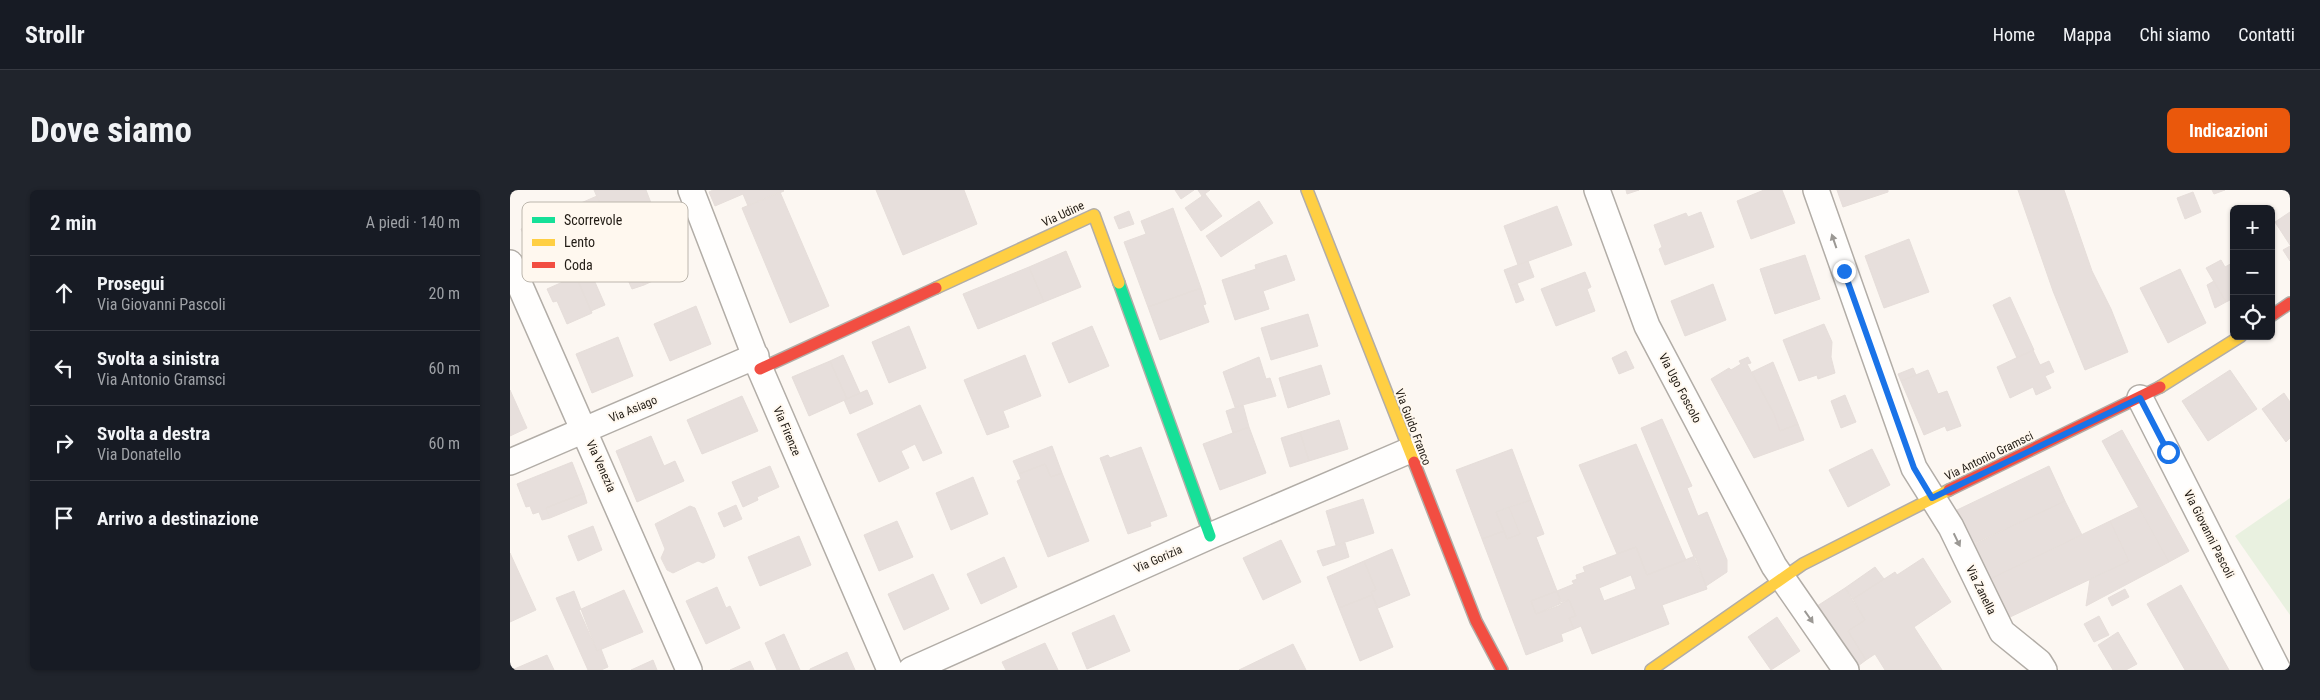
<!DOCTYPE html>
<html lang="it">
<meta charset="utf-8">
<style>
body{margin:0;font-family:"Roboto Condensed",sans-serif;background:#20242c;color:#f1f3f6}
.controls{position:absolute;right:15px;top:15px;display:grid;overflow:hidden;border-radius:8px;box-shadow:0 1px 4px #0004}
.controls button{width:45px;height:45px;display:grid;place-items:center;padding:0;border:0;border-bottom:1px solid #363941;background:#171b24;color:#f1f3f6;font:25px sans-serif}
.stop{position:absolute;width:15px;height:15px;margin:-11px;border:4px solid #1a73e8;border-radius:50%;background:#fff}
.stop.end{background:#1a73e8;border-color:#fff;box-shadow:0 1px 5px #0008}
.list{margin:0;padding:0;list-style:none}
h2{display:flex;justify-content:space-between;align-items:center;height:65px;margin:0;padding:0 20px;font-size:21px}
h2 small{font-size:16px;font-weight:400;color:#9ea1a6}
.list li{display:grid;grid-template-columns:32px 1fr auto;gap:15px;align-items:center;box-sizing:border-box;height:75px;padding:0 20px;border-top:1px solid #363941}
.list b{display:block;font-size:19px;white-space:nowrap}
.list p{margin:0;font-size:16px;white-space:nowrap;color:#9ea1a6}
.list em{font-size:16px;font-style:normal;color:#9ea1a6}
.icon{flex:none;width:28px;height:28px;fill:none;stroke:currentColor;stroke-width:2;stroke-linecap:round;stroke-linejoin:round}
.map{position:relative;flex:none;width:1780px;height:480px;overflow:hidden;border-radius:8px}
header{display:flex;align-items:center;gap:30px;box-sizing:border-box;height:70px;padding:0 25px;background:#171b24;border-bottom:1px solid #363941}
header strong{font-size:24px}
nav{display:flex;gap:28px;margin-inline-start:auto;font-size:18px}
.intro{display:flex;align-items:center;justify-content:space-between;box-sizing:border-box;height:120px;padding:0 30px}
h1{margin:0;font-size:35px}
.button{padding:12px 22px;border-radius:8px;background:#ea580c;color:#fff;font-size:18px;font-weight:700}
main{display:flex;gap:30px;padding:0 30px}
aside{flex:1;background:#171b24;border-radius:8px;box-shadow:0 1px 4px #0004}
.map>svg:first-child{display:block}
</style>
<header>
<strong>Strollr</strong>
<nav><a>Home</a><a>Mappa</a><a>Chi siamo</a><a>Contatti</a></nav>
</header>
<div class="intro"><h1>Dove siamo</h1><a class="button">Indicazioni</a></div>
<main>
<aside>
<h2>2 min<small>A piedi · 140 m</small></h2>
<ul class="list">
<li><svg class="icon" aria-label="ahead" viewBox="0 0 24 24"><path d="M12 20V5M6 11l6-6 6 6"/></svg><div><b>Prosegui</b><p>Via Giovanni Pascoli</p></div><em>20 m</em></li>
<li><svg class="icon" aria-label="left" viewBox="0 0 24 24"><path d="M17 20v-9H6M10 6l-5 5 5 5"/></svg><div><b>Svolta a sinistra</b><p>Via Antonio Gramsci</p></div><em>60 m</em></li>
<li><svg class="icon" aria-label="right" viewBox="0 0 24 24"><path d="M7 20v-9h11M14 6l5 5-5 5"/></svg><div><b>Svolta a destra</b><p>Via Donatello</p></div><em>60 m</em></li>
<li><svg class="icon" aria-label="arrive" viewBox="0 0 24 24"><path d="M6 21V4h12l-3 4 3 4H6"/></svg><div><b>Arrivo a destinazione</b></div></li>
</ul>
</aside>
<div class="map">
<svg width="1780" height="480" viewBox="0 0 1780 480">
<rect width="100%" height="100%" fill="#fcf7f2"/>
<path fill="#e9f1e0" d="M 1780,308 L 1780,425 L 1725,346 Z"/>
<path fill="#e7dfdc" stroke="#e6deda" fill-rule="evenodd" d="M 84,0 L 136,0 L 141,13 L 98,32 Z
M 203,0 L 273,0 L 274,1 L 238,16 L 233,4 L 205,16 L 199,2 Z
M 366,0 L 454,0 L 467,34 L 393,65 Z
M 665,0 L 684,0 L 671,9 Z
M 688,0 L 700,0 L 692,6 Z
M 1116,0 L 1129,0 L 1117,4 Z
M 1254,0 L 1272,0 L 1285,33 L 1241,49 L 1227,11 Z
M 1327,0 L 1378,0 L 1378,2 L 1333,17 Z
M 1508,0 L 1554,0 L 1582,81 L 1601,119 L 1618,162 L 1575,180 L 1543,101 Z
M 1702,0 L 1715,0 L 1704,4 Z
M 270,2 L 319,116 L 280,133 L 232,18 Z
M 1683,2 L 1691,22 L 1675,29 L 1667,8 Z
M 695,4 L 712,26 L 691,41 L 675,18 Z
M 87,6 L 100,38 L 25,70 L 11,39 Z
M 749,11 L 763,33 L 711,67 L 696,46 Z
M 1047,16 L 1062,55 L 1008,75 L 994,36 Z
M 663,18 L 691,98 L 638,117 L 614,52 L 636,44 L 631,31 Z
M 619,21 L 624,34 L 609,39 L 604,27 Z
M 1191,22 L 1204,57 L 1155,75 L 1149,59 L 1152,57 L 1144,35 L 1176,23 L 1178,27 Z
M 1780,22 L 1780,55 L 1765,32 Z
M 156,42 L 171,78 L 134,95 L 119,58 Z
M 1399,49 L 1419,102 L 1374,118 L 1355,66 Z
M 1780,56 L 1780,71 L 1773,60 Z
M 556,61 L 571,97 L 534,112 L 519,77 Z
M 776,65 L 785,90 L 753,101 L 759,119 L 725,130 L 712,90 L 746,79 L 745,75 Z
M 1295,65 L 1310,109 L 1265,124 L 1250,79 Z
M 1711,70 L 1715,77 L 1724,72 L 1724,108 L 1716,112 L 1696,78 Z
M 1018,71 L 1024,87 L 1000,96 L 994,80 Z
M 126,76 L 134,95 L 122,99 L 114,81 Z
M 519,77 L 534,112 L 468,139 L 453,104 Z
M 1670,79 L 1696,133 L 1658,153 L 1630,98 Z
M 1075,82 L 1081,97 L 1077,99 L 1085,121 L 1046,136 L 1031,99 Z
M 81,83 L 95,115 L 81,121 L 67,89 Z
M 66,86 L 82,123 L 57,134 L 47,111 L 43,112 L 37,99 Z
M 1704,91 L 1716,112 L 1705,118 L 1697,95 Z
M 1007,93 L 1014,110 L 1006,113 L 1000,96 Z
M 1203,94 L 1216,130 L 1175,146 L 1161,111 Z
M 691,98 L 696,114 L 693,115 L 699,132 L 650,150 L 638,117 Z
M 1500,107 L 1524,160 L 1507,168 L 1483,115 Z
M 186,116 L 201,154 L 160,171 L 144,134 Z
M 798,124 L 808,156 L 761,170 L 751,138 Z
M 1314,134 L 1322,152 L 1321,167 L 1325,183 L 1308,189 L 1307,185 L 1289,191 L 1273,150 Z
M 399,136 L 416,178 L 379,193 L 362,152 Z
M 582,136 L 599,176 L 559,193 L 542,153 Z
M 108,147 L 123,186 L 82,203 L 66,164 Z
M 1523,160 L 1530,175 L 1539,171 L 1544,182 L 1535,186 L 1541,198 L 1526,205 L 1523,197 L 1500,208 L 1487,177 Z
M 1116,161 L 1124,178 L 1109,184 L 1102,168 Z
M 333,165 L 350,203 L 337,209 L 320,171 Z
M 515,165 L 531,206 L 493,221 L 499,237 L 477,245 L 454,190 Z
M 749,167 L 756,189 L 760,188 L 766,206 L 725,217 L 713,182 Z
M 1238,167 L 1241,173 L 1237,174 L 1264,224 L 1270,241 L 1288,234 L 1294,250 L 1244,268 L 1201,189 L 1219,178 L 1221,180 L 1231,174 L 1229,171 Z
M 320,171 L 337,209 L 299,226 L 282,187 Z
M 1263,172 L 1288,234 L 1270,241 L 1264,224 L 1242,182 Z
M 811,175 L 820,204 L 778,218 L 769,188 Z
M 1403,178 L 1406,185 L 1391,191 L 1388,184 Z
M 1418,180 L 1428,204 L 1437,201 L 1451,236 L 1437,241 L 1435,236 L 1414,245 L 1391,191 Z
M 1720,180 L 1747,219 L 1698,251 L 1672,211 Z
M 0,200 L 17,238 L 0,246 Z
M 357,200 L 363,214 L 340,224 L 334,210 Z
M 1774,203 L 1780,212 L 1780,248 L 1776,252 L 1752,219 Z
M 1335,205 L 1346,232 L 1331,238 L 1321,211 Z
M 232,206 L 248,241 L 192,264 L 177,230 Z
M 410,215 L 432,263 L 413,271 L 405,254 L 391,261 L 399,278 L 369,292 L 347,244 Z
M 733,215 L 739,237 L 723,243 L 716,221 Z
M 1152,229 L 1182,296 L 1177,298 L 1188,326 L 1197,322 L 1217,370 L 1217,382 L 1196,396 L 1131,238 Z
M 829,230 L 838,259 L 799,271 L 790,242 Z
M 739,237 L 756,283 L 710,300 L 693,254 Z
M 1612,240 L 1679,361 L 1659,372 L 1592,251 Z
M 790,242 L 799,271 L 780,277 L 771,248 Z
M 141,246 L 154,276 L 165,271 L 174,291 L 127,312 L 106,261 Z
M 1126,254 L 1176,370 L 1137,385 L 1126,357 L 1107,364 L 1069,275 Z
M 542,256 L 552,283 L 541,287 L 535,274 L 509,284 L 503,271 Z
M 631,257 L 657,326 L 640,332 L 641,336 L 618,344 L 590,268 L 598,265 L 600,268 Z
M 1002,259 L 1021,310 L 986,322 L 994,341 L 972,349 L 946,280 Z
M 1362,259 L 1380,295 L 1338,317 L 1319,280 Z
M 62,272 L 74,303 L 36,318 L 40,328 L 32,330 L 29,322 L 23,324 L 20,316 L 16,317 L 7,294 Z
M 535,274 L 541,287 L 552,283 L 579,351 L 538,367 L 507,291 L 511,289 L 509,284 Z
M 260,276 L 269,297 L 247,307 L 248,310 L 233,317 L 222,292 Z
M 1539,276 L 1555,311 L 1463,354 L 1447,320 Z
M 463,287 L 478,324 L 441,340 L 426,303 Z
M 74,303 L 77,313 L 40,328 L 36,318 Z
M 853,309 L 864,343 L 826,355 L 816,321 Z
M 1021,310 L 1034,344 L 1026,347 L 1047,401 L 1021,411 L 1026,424 L 1059,410 L 1066,426 L 1059,428 L 1064,439 L 1051,444 L 1053,451 L 1016,465 L 972,349 L 994,341 L 997,349 L 1010,344 L 999,317 Z
M 1555,311 L 1572,345 L 1480,389 L 1465,354 Z
M 226,315 L 232,329 L 214,337 L 208,323 Z
M 180,316 L 185,318 L 205,365 L 204,368 L 193,373 L 188,371 L 163,383 L 157,380 L 151,368 L 155,359 L 145,334 Z
M 999,317 L 1010,344 L 997,349 L 986,322 Z
M 1629,317 L 1659,372 L 1576,416 L 1580,389 L 1619,371 L 1600,331 Z
M 387,331 L 403,367 L 369,381 L 354,345 Z
M 1600,331 L 1619,371 L 1498,428 L 1480,389 Z
M 83,336 L 92,360 L 68,371 L 58,346 Z
M 289,346 L 301,375 L 250,396 L 238,367 Z
M 771,350 L 791,392 L 753,410 L 733,368 Z
M 835,353 L 839,367 L 813,376 L 807,361 Z
M 1126,357 L 1137,385 L 1185,366 L 1197,399 L 1152,415 L 1159,434 L 1082,464 L 1071,436 L 1064,439 L 1059,428 L 1066,426 L 1059,410 L 1051,412 L 1047,401 L 1064,394 L 1062,391 L 1067,389 L 1066,385 L 1075,382 L 1073,377 ZM 1121,385 L 1126,399 L 1094,411 L 1089,398 Z
M 882,359 L 900,405 L 868,418 L 861,402 L 866,400 L 854,371 Z
M 0,363 L 26,420 L 0,432 Z
M 494,367 L 507,397 L 471,414 L 457,384 Z
M 1413,368 L 1441,412 L 1404,437 L 1432,480 L 1375,480 L 1365,464 L 1356,470 L 1338,441 L 1355,430 L 1343,409 L 1385,382 L 1387,385 Z
M 854,371 L 866,400 L 861,402 L 862,405 L 829,418 L 817,387 Z
M 1365,377 L 1374,389 L 1343,409 L 1335,398 Z
M 423,384 L 439,419 L 394,440 L 378,404 Z
M 1671,395 L 1719,480 L 1675,480 L 1637,414 Z
M 207,397 L 216,418 L 220,416 L 230,438 L 196,454 L 176,411 Z
M 1335,398 L 1355,430 L 1338,441 L 1356,470 L 1344,479 L 1304,418 Z
M 1615,399 L 1619,407 L 1602,416 L 1598,408 Z
M 114,400 L 133,442 L 87,461 L 69,420 Z
M 64,401 L 87,461 L 91,459 L 98,477 L 91,480 L 78,480 L 46,408 Z
M 1047,401 L 1051,415 L 1026,424 L 1021,411 Z
M 862,405 L 883,457 L 850,471 L 829,418 Z
M 604,425 L 620,461 L 577,479 L 562,443 Z
M 1589,426 L 1599,445 L 1584,452 L 1574,434 Z
M 1267,427 L 1290,461 L 1261,480 L 1238,447 Z
M 1608,442 L 1627,474 L 1616,480 L 1603,480 L 1588,455 Z
M 274,444 L 290,480 L 267,480 L 255,453 Z
M 535,453 L 548,480 L 496,480 L 492,472 Z
M 783,454 L 796,480 L 729,480 Z
M 337,462 L 345,480 L 300,480 L 300,479 Z
M 37,465 L 44,480 L 2,480 Z
M 143,470 L 147,480 L 121,480 Z
M 240,471 L 244,480 L 220,480 Z"/>
<g fill="none" stroke-linecap="round" stroke-linejoin="round">
<defs>
<path id="street" d="M 181,0 L 250,179 L 380,480
M 1087,0 L 1137,136 L 1264,376 L 1336,480
M 1306,0 L 1404,278 L 1441,337 L 1492,442 L 1529,472 L 1534,480
M 0,73 L 179,480
M 1630,208 L 1768,480
M 0,272 L 246,166
M 401,480 L 700,346 L 898,261"/>
<path id="fast" d="M 609,93 L 700,346"/>
<path id="slow" d="M 797,0 L 904,272
M 426,98 L 584,25 L 609,93
M 1650,197 L 1731,146
M 1141,480 L 1293,374 L 1439,300"/>
<path id="jam" d="M 1761,126 L 1780,113
M 250,179 L 426,98
M 904,272 L 966,431 L 992,480
M 1439,300 L 1650,197"/>
</defs>
<use href="#street" stroke="#b2ada7" stroke-width="28"/>
<use href="#fast" stroke="#b2ada7" stroke-width="14"/>
<use href="#slow" stroke="#b2ada7" stroke-width="14"/>
<use href="#jam" stroke="#b2ada7" stroke-width="14"/>
<use href="#street" stroke="#fffefd" stroke-width="25"/>
<use href="#fast" stroke="#16e098" stroke-width="11"/>
<use href="#slow" stroke="#ffcf43" stroke-width="11"/>
<use href="#jam" stroke="#f24e42" stroke-width="11"/>
</g>
<defs><path id="oneway-solid" d="M-6-.8H1V-3.2L6.5 0L1 3.2V.8H-6Z" transform="scale(1.25)"/></defs>
<g fill="#9b9894">
<use href="#oneway-solid" transform="translate(1324 51) rotate(-109)"/>
<use href="#oneway-solid" transform="translate(1447 350) rotate(64)"/>
<use href="#oneway-solid" transform="translate(1299 427) rotate(55)"/>
</g>
<g fill="none" stroke-linecap="round" stroke-linejoin="round">
<path stroke="#1a73e8" stroke-width="6" d="M 1334,81 L 1404,278 L 1422,308 L 1630,208 L 1658,262"/>
</g>
<g text-anchor="middle" dominant-baseline="central" stroke-width="4" stroke-linejoin="round" paint-order="stroke">
<g font-size="12" fill="#211b14" stroke="#fff8ef">
<text transform="translate(553 24) rotate(-25)">Via Udine</text>
<text transform="translate(1170 198) rotate(62)">Via Ugo Foscolo</text>
<text transform="translate(123 219) rotate(-23)">Via Asiago</text>
<text transform="translate(903 237) rotate(69)">Via Guido Franco</text>
<text transform="translate(277 241) rotate(67)">Via Firenze</text>
<text transform="translate(1479 266) rotate(-26)">Via Antonio Gramsci</text>
<text transform="translate(91 276) rotate(66)">Via Venezia</text>
<text transform="translate(1699 344) rotate(63)">Via Giovanni Pascoli</text>
<text transform="translate(648 369) rotate(-24)">Via Gorizia</text>
<text transform="translate(1471 400) rotate(64)">Via Zanella</text>
</g>
</g>
<rect x="12" y="12" width="166" height="80" rx="8" fill="#fff8ef" stroke="#bcb6ad" stroke-width="1"/>
<rect x="22" y="27" width="23" height="6" fill="#16e098"/>
<rect x="22" y="49" width="23" height="7" fill="#ffcf43"/>
<rect x="22" y="72" width="23" height="6" fill="#f24e42"/>
<g font-size="14" fill="#211b14">
<text x="54" y="35">Scorrevole</text>
<text x="54" y="57">Lento</text>
<text x="54" y="80">Coda</text>
</g>
</svg>
<div class="controls">
<button>+</button>
<button>−</button>
<button><svg class="icon" aria-label="locate" viewBox="0 0 24 24"><circle cx="12" cy="12" r="6"/><path d="M12 2v4M12 18v4M2 12h4M18 12h4"/></svg></button>
</div>
<div class="stop" style="left:1658px;top:262px"></div>
<div class="stop end" style="left:1334px;top:81px"></div>
</div>
</main>
